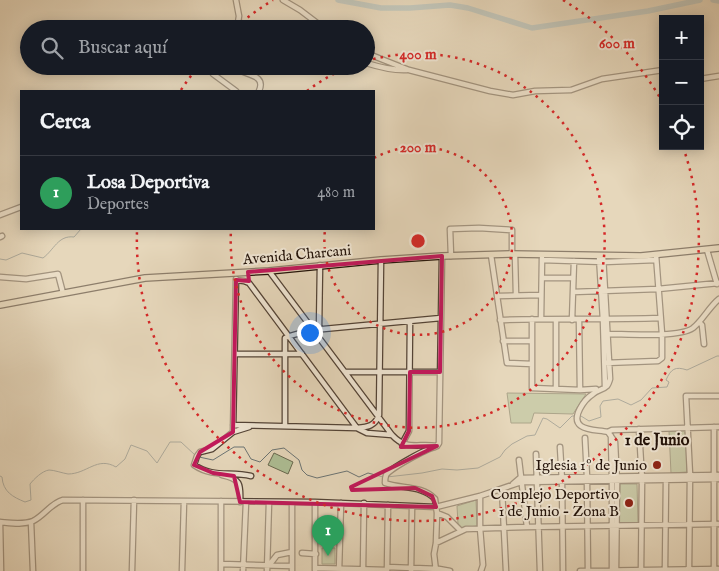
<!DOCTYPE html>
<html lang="es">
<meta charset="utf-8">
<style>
body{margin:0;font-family:"IM FELL English",serif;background:#242831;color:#f1f3f6}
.controls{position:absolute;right:15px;top:15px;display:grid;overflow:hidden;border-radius:0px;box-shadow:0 2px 12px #0003}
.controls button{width:45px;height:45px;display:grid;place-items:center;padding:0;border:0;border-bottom:1px solid #363941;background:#171b24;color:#f1f3f6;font:25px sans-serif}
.you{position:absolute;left:309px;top:332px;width:18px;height:18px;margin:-12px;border:4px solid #fff;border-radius:50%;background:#1a73e8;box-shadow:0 0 0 8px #1a73e833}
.badge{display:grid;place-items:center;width:32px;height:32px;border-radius:50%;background:#db2777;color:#fff;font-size:16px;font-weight:700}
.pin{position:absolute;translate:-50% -41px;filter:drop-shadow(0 1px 2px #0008)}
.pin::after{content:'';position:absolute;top:26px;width:18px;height:15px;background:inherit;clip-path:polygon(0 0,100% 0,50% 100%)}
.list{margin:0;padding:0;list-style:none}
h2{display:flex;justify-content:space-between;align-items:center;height:65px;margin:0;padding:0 20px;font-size:21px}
h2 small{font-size:16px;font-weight:400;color:#9ea1a6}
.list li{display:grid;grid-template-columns:32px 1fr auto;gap:15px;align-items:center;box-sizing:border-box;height:75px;padding:0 20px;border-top:1px solid #363941}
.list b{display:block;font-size:19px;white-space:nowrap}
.list p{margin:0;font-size:16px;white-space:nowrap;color:#9ea1a6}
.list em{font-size:16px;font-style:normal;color:#9ea1a6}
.icon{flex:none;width:28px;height:28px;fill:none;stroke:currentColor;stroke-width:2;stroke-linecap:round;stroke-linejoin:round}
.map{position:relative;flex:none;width:719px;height:571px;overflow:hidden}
.search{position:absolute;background:#171b24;box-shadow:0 2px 12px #0003;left:20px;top:20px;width:355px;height:55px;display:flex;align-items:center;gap:12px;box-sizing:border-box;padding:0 18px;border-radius:28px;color:#9ea1a6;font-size:19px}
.panel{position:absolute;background:#171b24;box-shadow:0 2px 12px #0003;left:20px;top:90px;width:355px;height:140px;border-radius:0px}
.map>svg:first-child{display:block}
</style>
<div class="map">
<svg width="719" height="571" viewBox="0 0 719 571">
<rect width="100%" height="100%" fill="#e6d7bb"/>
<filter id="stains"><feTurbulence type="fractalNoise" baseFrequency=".004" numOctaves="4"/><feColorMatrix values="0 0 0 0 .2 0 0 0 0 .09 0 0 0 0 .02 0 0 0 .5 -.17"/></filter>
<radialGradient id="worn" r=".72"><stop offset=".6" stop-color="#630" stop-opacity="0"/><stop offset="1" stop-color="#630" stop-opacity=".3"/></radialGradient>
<path fill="#aebf95" stroke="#68684f" d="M 507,393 L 586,394 L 573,414 L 534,413 L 531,423 L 511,423 Z
M 686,430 L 687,472 L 671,473 L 669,431 Z
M 274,453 L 293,462 L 288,474 L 268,465 Z
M 620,484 L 637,484 L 638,523 L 619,523 Z
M 476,500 L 477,526 L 461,528 L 458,524 L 457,506 Z
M 322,548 L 335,548 L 335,564 L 322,564 Z"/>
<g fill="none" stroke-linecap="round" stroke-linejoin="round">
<path stroke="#6b7474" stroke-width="1" d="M 0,259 L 6,260 L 22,253 L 43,258 C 54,250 58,235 74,237 L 81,229
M 199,457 L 213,460 L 234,447 L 244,447 L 251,459 L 260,462 L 272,450 L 284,448 L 299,460 L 302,470 L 307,475 L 317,478 L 347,471 L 359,477 L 368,473 L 383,477
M 0,476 L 2,477 C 3,492 13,497 25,502 L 31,500 L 30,484 C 34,479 42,471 49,470 C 54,470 62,473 68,474 C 87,474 97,456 116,467 L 125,459 L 131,445 L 147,451 L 157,463 L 170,442 L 181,442 L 195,455
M 387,477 L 422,473 L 442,469 L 457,470 L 478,468 L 500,457 L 505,450 L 512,444 L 527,436 L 535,435 L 543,418 L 547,419 L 560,428 L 572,416 L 581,416 L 589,421 L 601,417 L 600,406 L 603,401 L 618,399 L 631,405 L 641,400 L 652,388 L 667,387 L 669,382 L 666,380 C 671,369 675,366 687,370 L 717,356 L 719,356"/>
<path stroke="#9cb6bc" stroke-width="5.5" d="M 338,0 L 381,8 L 410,8 L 450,5 L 468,8 L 532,28 L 648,11 L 700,0
M 713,0 L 719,1"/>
<defs>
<path id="minor" d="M 236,0 L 239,16 L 237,29
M 283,0 L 300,10 L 325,29
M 263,29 L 273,26 L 283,29
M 366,53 L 409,70 L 490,91 L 513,95 L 535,91 L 571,90 L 602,79 L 663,70
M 366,63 C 379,67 393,71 407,70
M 208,66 L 213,74 L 236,91
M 232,66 C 243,76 267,73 259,91
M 700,79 L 719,76
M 0,215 L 21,207
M 0,237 L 2,236
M 707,250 L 717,284
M 491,255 L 507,363 L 532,364
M 515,255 L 516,295
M 451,256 L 450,229 L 479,228 L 512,230 L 512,254
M 599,256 L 603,320 L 605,387
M 603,256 L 610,379 C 609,382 609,383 607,386 C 603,390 597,390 593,394 C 585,399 570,418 581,426 C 588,431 600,430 608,432 L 615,442 L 617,483 L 616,571
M 542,260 L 604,262 L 656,260
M 269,271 L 392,435 C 407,451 417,443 437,446
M 0,277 L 26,279 L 58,274 L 63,293
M 542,278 L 573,278
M 236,280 L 244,281 L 249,283 L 357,428 L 367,433 L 392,435
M 573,292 L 658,289 L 719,283
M 498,296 L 541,295
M 532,319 L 532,388 L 580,390 L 579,320
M 541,319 L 542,258
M 500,320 C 553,318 607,320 660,318
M 556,320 L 556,389
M 572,320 L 574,261
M 699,322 L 702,325 L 704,344
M 319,329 L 320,265
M 608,334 C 626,334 679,338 693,328 C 703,320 709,307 719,299
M 503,341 L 532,341
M 235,354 L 302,354
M 605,363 L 658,361 L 662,358 L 662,334 L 656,255
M 345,372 L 440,372
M 580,390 L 596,389
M 233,425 L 357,428 C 368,427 375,426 379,415 L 381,260
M 285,426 L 285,338 C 288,336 308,331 313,330 L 441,318
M 249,427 L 233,432 L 212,449 L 200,452 L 197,456 L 194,465 C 213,478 230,471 251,476
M 639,429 L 642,480 L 641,571
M 233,432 L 236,279
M 608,432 L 612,430 L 719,427
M 611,436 L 612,481 L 612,571
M 585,438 L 587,477
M 402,444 L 409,431 L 410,321
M 437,446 L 439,443 L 442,256
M 435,447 C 426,449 391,468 386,475 C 385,478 385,480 385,483 C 401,489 422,485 435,499 L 437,513 L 436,543 L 434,554 L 436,571
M 560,447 L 562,481 L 563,571
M 536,454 L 540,571
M 519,460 L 527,527 L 719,524
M 222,475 C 240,479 241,483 240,502
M 587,481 L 588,571
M 513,484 L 520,478 L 719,475
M 502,489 L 506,571
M 480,496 L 480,528 L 483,565 L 481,571
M 437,513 L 447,517 L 460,530
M 0,522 C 11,523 23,525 33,521 C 44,516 51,503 63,500 L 315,502 L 436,507 L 480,496 L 521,482 L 719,479
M 0,522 L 1,571
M 31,522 L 33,571
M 436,543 L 466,529 L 527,527
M 302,553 L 316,554
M 221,564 L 292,566
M 270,564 L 277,555 L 292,552
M 387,567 L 439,569 L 450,571
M 315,568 L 387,570
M 665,569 L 666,480
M 689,569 L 690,475 L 686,396 L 719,396
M 315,570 L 315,502
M 363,570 L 364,503
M 83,571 L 83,500
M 132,571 L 134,500
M 182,571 L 184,501
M 221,571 L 221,501
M 243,571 L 246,502
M 267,571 L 269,502
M 292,571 L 292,502
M 339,571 L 341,503
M 387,571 L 388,505
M 411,571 L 412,507
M 580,571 L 719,569
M 714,571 L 714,427"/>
<path id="major" d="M 0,305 L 145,278 L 269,271 L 381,260 L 442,256 L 512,254 L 641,256 L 719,248"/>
</defs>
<use href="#minor" stroke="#534336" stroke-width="7"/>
<use href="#major" stroke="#221209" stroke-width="8"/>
<use href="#minor" stroke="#efe5d3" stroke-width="4.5"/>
<use href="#major" stroke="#e6d7bb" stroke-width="5.5"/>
</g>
<path d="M0 0H719V571H0ZM 442,256 L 440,372 L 410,372 L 409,431 L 401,447 L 437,446 L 351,487 L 352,490 L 415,488 L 432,496 L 436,507 L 240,502 L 234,476 L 213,473 L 194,465 L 200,452 L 233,432 L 236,280 L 249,281 L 248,272 Z" fill="#e6d7bb" fill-opacity=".55" fill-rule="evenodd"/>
<path fill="none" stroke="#c2185b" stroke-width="4" stroke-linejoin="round" d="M 442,256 L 440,372 L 410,372 L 409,431 L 401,447 L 437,446 L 351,487 L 352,490 L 415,488 L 432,496 L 436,507 L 240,502 L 234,476 L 213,473 L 194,465 L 200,452 L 233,432 L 236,280 L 249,281 L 248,272 Z"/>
<g fill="none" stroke="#d62828" stroke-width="2.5" stroke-dasharray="2.5 5">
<path d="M374 158A94 94 0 1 1 325 230"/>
<path d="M307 91A187 187 0 0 1 351 66M366 61A187 187 0 1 1 231 230"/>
<path d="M181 90A281 281 0 0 1 197 68M236 27A281 281 0 0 1 273 0M563 0A281 281 0 0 1 663 103M683 147A281 281 0 1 1 137 231"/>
</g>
<g fill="#8f2418" stroke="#efe5d3" stroke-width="2">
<circle cx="657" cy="465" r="5"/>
<circle cx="629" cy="503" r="5"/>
</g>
<g text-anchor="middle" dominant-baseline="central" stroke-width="4" stroke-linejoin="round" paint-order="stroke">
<g font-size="15" fill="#221209" stroke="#efe5d3">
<text transform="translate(297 255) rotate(-5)">Avenida Charcani</text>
</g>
<g font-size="15" fill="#221209" stroke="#efe5d3" text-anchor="end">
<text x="647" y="465">Iglesia 1º de Junio</text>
<text x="619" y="494">Complejo Deportivo<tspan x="619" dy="17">1 de Junio - Zona B</tspan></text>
</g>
<g font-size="16" font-weight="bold" fill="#221209" stroke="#efe5d3">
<text x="657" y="441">1 de Junio</text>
</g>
</g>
<circle cx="418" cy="241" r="8" fill="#d62828" stroke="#efe5d3" stroke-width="2.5"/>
<g font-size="15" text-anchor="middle" font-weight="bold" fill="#d62828" stroke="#efe5d3" stroke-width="4" stroke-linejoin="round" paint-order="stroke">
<text x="617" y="48">600 m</text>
<text x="418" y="59">400 m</text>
<text x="418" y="152">200 m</text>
</g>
<rect width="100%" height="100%" filter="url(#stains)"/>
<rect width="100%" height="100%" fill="url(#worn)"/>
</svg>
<div class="controls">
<button>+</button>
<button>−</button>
<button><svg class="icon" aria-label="locate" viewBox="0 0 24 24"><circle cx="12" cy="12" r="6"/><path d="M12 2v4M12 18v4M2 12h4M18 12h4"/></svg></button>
</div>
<div class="you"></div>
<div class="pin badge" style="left:328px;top:556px;background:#2e9e5b">1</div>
<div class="search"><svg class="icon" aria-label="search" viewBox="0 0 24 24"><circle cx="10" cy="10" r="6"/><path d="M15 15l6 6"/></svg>Buscar aquí</div>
<section class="panel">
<h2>Cerca<small></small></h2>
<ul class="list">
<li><span class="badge" style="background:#2e9e5b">1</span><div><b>Losa Deportiva</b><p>Deportes</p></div><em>480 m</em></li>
</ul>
</section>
</div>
